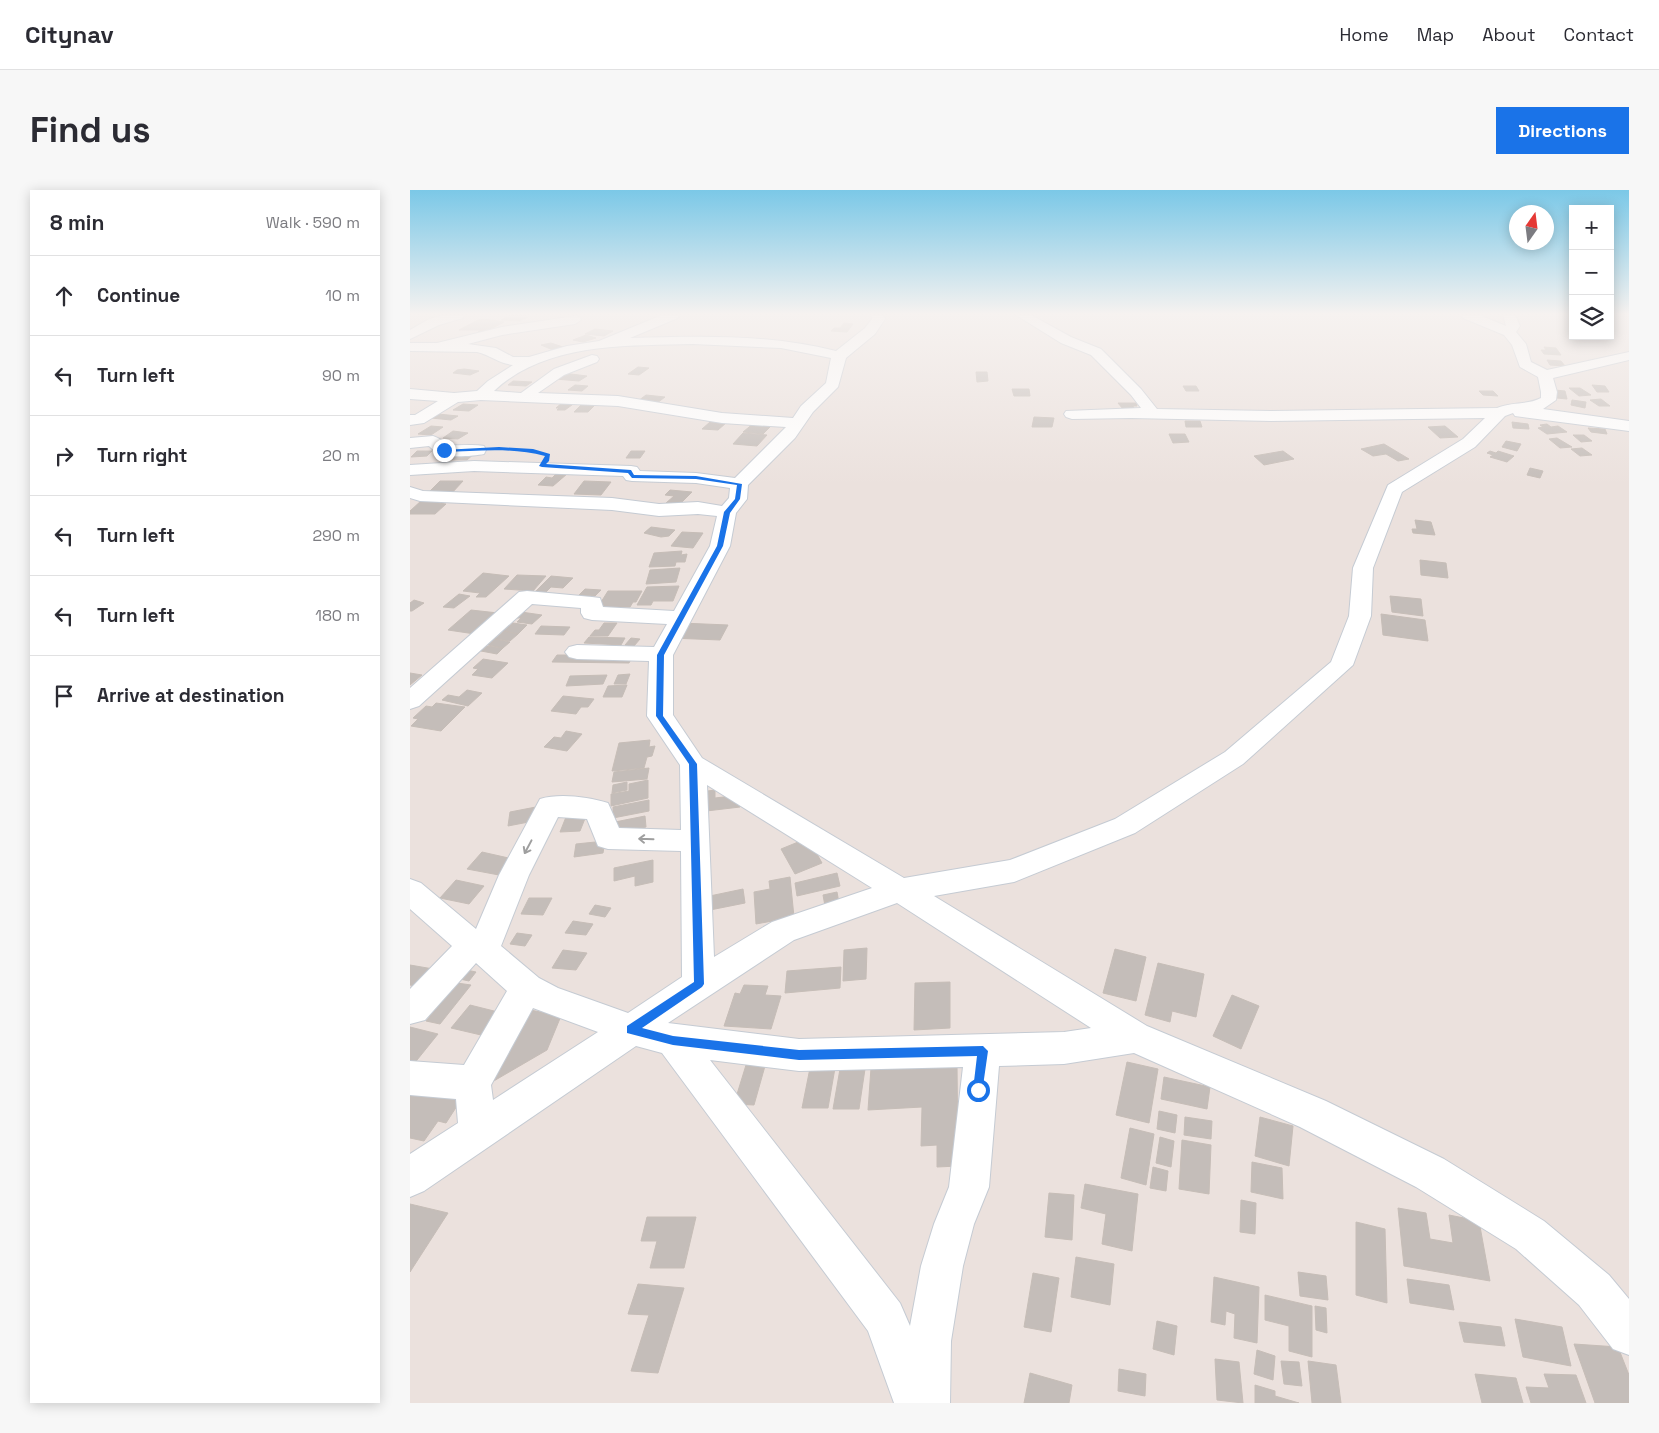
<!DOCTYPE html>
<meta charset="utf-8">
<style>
body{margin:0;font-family:"Space Grotesk",sans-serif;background:#f7f7f7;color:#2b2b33}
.controls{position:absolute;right:15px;top:15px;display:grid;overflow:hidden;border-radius:0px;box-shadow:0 2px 12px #0003}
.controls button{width:45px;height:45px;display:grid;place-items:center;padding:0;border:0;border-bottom:1px solid #e1e1e2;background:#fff;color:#2b2b33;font:25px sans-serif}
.compass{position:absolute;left:1099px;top:15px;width:45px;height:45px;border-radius:50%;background:#fff;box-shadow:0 2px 12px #0003;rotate:14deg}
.stop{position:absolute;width:15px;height:15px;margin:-11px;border:4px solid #1a73e8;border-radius:50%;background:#fff}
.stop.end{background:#1a73e8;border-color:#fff;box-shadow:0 1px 5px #0008}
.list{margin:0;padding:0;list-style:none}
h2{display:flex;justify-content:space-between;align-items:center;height:65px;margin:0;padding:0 20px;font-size:21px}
h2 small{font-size:16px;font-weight:400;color:#7c7c81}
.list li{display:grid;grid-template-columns:32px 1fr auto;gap:15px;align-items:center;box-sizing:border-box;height:80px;padding:0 20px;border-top:1px solid #e1e1e2}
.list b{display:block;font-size:19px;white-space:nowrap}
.list em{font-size:16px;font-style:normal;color:#7c7c81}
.icon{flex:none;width:28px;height:28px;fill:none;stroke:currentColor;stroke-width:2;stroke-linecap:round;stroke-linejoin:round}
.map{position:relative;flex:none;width:1219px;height:1213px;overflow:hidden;border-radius:0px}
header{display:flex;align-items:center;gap:30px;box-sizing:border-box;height:70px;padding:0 25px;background:#fff;border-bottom:1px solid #e1e1e2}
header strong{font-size:24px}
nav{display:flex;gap:28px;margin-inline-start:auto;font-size:18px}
.intro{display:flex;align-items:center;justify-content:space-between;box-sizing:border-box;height:120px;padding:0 30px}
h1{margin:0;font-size:35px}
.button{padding:12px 22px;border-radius:0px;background:#1a73e8;color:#fff;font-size:18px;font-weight:700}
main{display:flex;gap:30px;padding:0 30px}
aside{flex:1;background:#fff;border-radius:0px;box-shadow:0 2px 12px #0003}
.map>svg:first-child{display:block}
</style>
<header>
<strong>Citynav</strong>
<nav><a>Home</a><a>Map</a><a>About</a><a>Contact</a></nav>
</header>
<div class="intro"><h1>Find us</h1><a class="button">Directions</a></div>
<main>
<aside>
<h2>8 min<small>Walk · 590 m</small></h2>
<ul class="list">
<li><svg class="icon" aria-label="ahead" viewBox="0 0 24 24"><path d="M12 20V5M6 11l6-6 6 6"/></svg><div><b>Continue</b></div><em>10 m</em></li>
<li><svg class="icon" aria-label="left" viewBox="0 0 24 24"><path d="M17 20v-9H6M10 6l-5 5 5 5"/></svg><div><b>Turn left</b></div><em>90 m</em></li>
<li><svg class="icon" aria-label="right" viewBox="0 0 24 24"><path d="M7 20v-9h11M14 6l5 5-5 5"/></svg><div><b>Turn right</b></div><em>20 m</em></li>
<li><svg class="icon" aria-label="left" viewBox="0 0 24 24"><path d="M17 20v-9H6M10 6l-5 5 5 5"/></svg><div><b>Turn left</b></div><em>290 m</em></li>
<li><svg class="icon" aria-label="left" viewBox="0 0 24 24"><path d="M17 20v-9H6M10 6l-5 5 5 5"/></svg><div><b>Turn left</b></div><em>180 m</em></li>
<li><svg class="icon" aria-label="arrive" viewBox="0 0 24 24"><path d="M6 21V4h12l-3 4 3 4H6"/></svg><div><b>Arrive at destination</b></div></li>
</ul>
</aside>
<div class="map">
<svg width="1219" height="1213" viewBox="0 0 1219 1213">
<rect width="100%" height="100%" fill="#ebe1dd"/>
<path fill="#c4bdb9" stroke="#c6bdb7" d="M 100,125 L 110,125 L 119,126 L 110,131 L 91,130 Z
M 75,129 L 94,132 L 75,142 L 68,142 L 71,140 L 49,140 L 68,130 Z
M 434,133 L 443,134 L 437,142 L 421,141 L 424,138 L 430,138 Z
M 185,139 L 203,141 L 194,146 L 175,144 Z
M 176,145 L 186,148 L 173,152 L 163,150 Z
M 141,153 L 153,157 L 143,160 L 131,155 Z
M 1134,157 L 1146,158 L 1151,165 L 1134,164 L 1131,160 L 1136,160 Z
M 1137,170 L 1151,171 L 1155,176 L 1140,175 Z
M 228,177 L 239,178 L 229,185 L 218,184 Z
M 54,179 L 69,181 L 60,185 L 43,183 L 47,180 Z
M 566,182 L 577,182 L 578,191 L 567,192 Z
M 153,183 L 177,186 L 169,191 L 145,189 Z
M 103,191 L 122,192 L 116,196 L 98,195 Z
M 165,195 L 178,196 L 172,201 L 158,200 Z
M 1182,195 L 1195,196 L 1199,202 L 1187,202 Z
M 773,196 L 786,196 L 789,201 L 776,201 Z
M 1159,198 L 1170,198 L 1181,205 L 1169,206 Z
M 602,199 L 619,199 L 620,206 L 604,206 Z
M 1145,200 L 1155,201 L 1157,209 L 1147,208 Z
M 1069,201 L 1083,201 L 1088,206 L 1073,205 Z
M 236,205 L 255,207 L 247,213 L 228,211 Z
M 1191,209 L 1200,216 L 1189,216 L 1180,210 Z
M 1162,210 L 1176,212 L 1175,218 L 1161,215 Z
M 153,212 L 166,212 L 155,220 L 147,220 L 149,218 L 146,218 Z
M 173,213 L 187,213 L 178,222 L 164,222 Z
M 708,213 L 726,213 L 727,216 L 723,216 L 724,219 L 713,219 Z
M 53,214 L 68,215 L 59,221 L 43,220 Z
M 28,224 L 48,226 L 41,230 L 21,228 Z
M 624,227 L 644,228 L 642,237 L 622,237 Z
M 775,231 L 790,231 L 792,237 L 776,237 Z
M 300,232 L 316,233 L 308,240 L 292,239 Z
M 1102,232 L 1118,234 L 1119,239 L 1103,238 Z
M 344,233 L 351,235 L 361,236 L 353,244 L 333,242 Z
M 1137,234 L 1141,237 L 1148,236 L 1157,242 L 1137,244 L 1128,238 L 1133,237 L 1130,235 Z
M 21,236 L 33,237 L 21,245 L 8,244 Z
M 1035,236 L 1048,247 L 1030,248 L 1018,237 Z
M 1178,238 L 1195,239 L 1197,244 L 1181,242 Z
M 43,241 L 58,243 L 48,249 L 33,248 Z
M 333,243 L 357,245 L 347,256 L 323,254 Z
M 759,244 L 775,244 L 779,252 L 763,253 Z
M 1163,245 L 1174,245 L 1182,251 L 1171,252 Z
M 1147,248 L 1162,257 L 1150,258 L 1139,249 Z
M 1096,251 L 1111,254 L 1107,261 L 1092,257 Z
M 974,254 L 999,269 L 988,271 L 976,264 L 963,266 L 951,259 Z
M 1172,258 L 1182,265 L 1170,266 L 1161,259 Z
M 7,261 L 22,261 L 17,266 L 1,267 Z
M 221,261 L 235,261 L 230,268 L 216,268 Z
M 873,261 L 884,269 L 854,275 L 844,266 Z
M 1080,261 L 1086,263 L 1088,261 L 1104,266 L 1097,272 L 1080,267 L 1083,265 L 1077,263 Z
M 41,262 L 65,263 L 57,270 L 33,270 Z
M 1120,278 L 1133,281 L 1130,288 L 1117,285 Z
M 147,283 L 157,284 L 143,296 L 128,295 L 136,287 L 142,288 Z
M 30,291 L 53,291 L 41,304 L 17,304 Z
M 174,291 L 201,292 L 191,305 L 164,304 Z
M 260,300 L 282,302 L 269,315 L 256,313 L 264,306 L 255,305 Z
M 12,310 L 31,311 L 28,313 L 36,314 L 25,324 L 0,324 L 0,321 Z
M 1005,330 L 1021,332 L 1025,345 L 1003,343 L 1002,339 L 1007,339 Z
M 241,337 L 265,340 L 259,346 L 251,347 L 234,343 Z
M 272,342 L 293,343 L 283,358 L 261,356 Z
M 272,361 L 271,365 L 277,364 L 275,372 L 266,372 L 265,376 L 239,377 L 244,363 Z
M 1010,370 L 1036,373 L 1038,388 L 1011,385 Z
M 270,378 L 266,392 L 236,394 L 240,380 Z
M 73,383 L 99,386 L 76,407 L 66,407 L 70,403 L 53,401 Z
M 107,385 L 136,386 L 123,401 L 94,399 Z
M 141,386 L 163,388 L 153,398 L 141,397 L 132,406 L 122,405 Z
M 269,396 L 263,411 L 243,411 L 241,415 L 227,415 L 237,397 Z
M 175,399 L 191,400 L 185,406 L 169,405 Z
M 198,401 L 232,401 L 226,412 L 223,412 L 220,417 L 188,417 Z
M 49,404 L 60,406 L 44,418 L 33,417 Z
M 980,406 L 1011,409 L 1013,426 L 982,422 Z
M 4,410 L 14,413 L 2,421 L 0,421 L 0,413 Z
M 61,420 L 88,423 L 65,444 L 38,440 Z
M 111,422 L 132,425 L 122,434 L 107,432 L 111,428 L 105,428 Z
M 971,424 L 1015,430 L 1018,451 L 973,445 Z
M 103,433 L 117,435 L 108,444 L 93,441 Z
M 194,433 L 207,433 L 198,446 L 180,446 L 185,440 L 189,440 Z
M 271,433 L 318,435 L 310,450 L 261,448 Z
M 131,436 L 160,437 L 154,445 L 125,444 Z
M 94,441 L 108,444 L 100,451 L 85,449 Z
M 179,447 L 215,448 L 211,455 L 174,453 Z
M 221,448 L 230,449 L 224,456 L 215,455 Z
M 85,449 L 100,452 L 93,458 L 78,455 Z
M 77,456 L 93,458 L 87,464 L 71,461 Z
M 147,465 L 223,465 L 219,473 L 142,472 Z
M 73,469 L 98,473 L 82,488 L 62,485 L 68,479 L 63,478 Z
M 0,483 L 12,485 L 0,495 Z
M 220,484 L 216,494 L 204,494 L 208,485 Z
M 197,485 L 193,494 L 156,496 L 160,486 Z
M 217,495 L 212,507 L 193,507 L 198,496 Z
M 57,500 L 72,503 L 58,516 L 32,510 L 38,505 L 49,507 Z
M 153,506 L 184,509 L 178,517 L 171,517 L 166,524 L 141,521 Z
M 26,513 L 55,517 L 31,541 L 1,536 L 8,529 L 3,528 L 16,516 L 22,517 Z
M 156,541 L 172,544 L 157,561 L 134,557 L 144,547 L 151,548 Z
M 240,550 L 239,557 L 245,556 L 242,566 L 237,567 L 234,578 L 202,581 L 209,553 Z
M 239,578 L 237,589 L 202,592 L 204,582 Z
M 238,590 L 238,608 L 201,616 L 201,604 L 219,601 L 219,594 Z
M 217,592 L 217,600 L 202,603 L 203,595 Z
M 305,600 L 305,608 L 330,605 L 330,617 L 288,622 L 290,602 Z
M 239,610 L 239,621 L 203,628 L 203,617 Z
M 131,616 L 129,630 L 98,636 L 100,622 Z
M 178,621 L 170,641 L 150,642 L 158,622 Z
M 235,626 L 236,637 L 205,644 L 205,632 Z
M 398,648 L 412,673 L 385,684 L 371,659 Z
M 195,651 L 193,663 L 164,667 L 166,654 Z
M 72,662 L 103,669 L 89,685 L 57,679 Z
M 243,670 L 243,692 L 225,696 L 225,686 L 204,691 L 204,678 Z
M 427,683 L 430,696 L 387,706 L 385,693 Z
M 380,687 L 384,727 L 346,734 L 344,702 L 360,699 L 359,691 Z
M 46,690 L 74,696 L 59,714 L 30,708 Z
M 333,699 L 335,713 L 295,721 L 295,707 Z
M 427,702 L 429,713 L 415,716 L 413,705 Z
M 119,708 L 142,708 L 133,725 L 111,724 Z
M 185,715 L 201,718 L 195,727 L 179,724 Z
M 163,731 L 183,734 L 176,745 L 155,743 Z
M 107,743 L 122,745 L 115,756 L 100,754 Z
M 457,758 L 456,789 L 433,791 L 434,760 Z
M 705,759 L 736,767 L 726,811 L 693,803 Z
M 153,760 L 177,763 L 166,780 L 142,778 Z
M 748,773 L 794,784 L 786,827 L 762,821 L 760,832 L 735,825 Z
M 0,775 L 29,780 L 15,798 L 0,795 Z
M 431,777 L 430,798 L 375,803 L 377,781 Z
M 52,779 L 66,782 L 59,791 L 45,788 Z
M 540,792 L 540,838 L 504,840 L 505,793 Z
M 47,793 L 61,795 L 30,834 L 16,831 Z
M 334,795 L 358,796 L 355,805 L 371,806 L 361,839 L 314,836 L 325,803 L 330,804 Z
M 822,805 L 849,816 L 831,859 L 803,846 Z
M 60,815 L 88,822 L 71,845 L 41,838 Z
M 115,819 L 151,826 L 137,860 L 82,892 Z
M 0,837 L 28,844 L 3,875 L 0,874 Z
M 717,872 L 748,879 L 739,933 L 706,925 Z
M 547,874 L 548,976 L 527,977 L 527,955 L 511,956 L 512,917 L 458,920 L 461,878 Z
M 336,875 L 355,876 L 344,915 L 324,914 Z
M 400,878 L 425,878 L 418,918 L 392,918 Z
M 430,879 L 455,879 L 449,919 L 423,919 Z
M 754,887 L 800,897 L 797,919 L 751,909 Z
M 0,894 L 56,902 L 36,933 L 28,931 L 14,951 L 0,948 Z
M 749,921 L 767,925 L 765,943 L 747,939 Z
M 775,927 L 802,931 L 801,949 L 774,945 Z
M 850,927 L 883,936 L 879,976 L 845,966 Z
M 720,938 L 744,944 L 736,995 L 711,988 Z
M 750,947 L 764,951 L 761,977 L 746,973 Z
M 772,950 L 801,955 L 799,1004 L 769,999 Z
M 842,972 L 872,978 L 873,1009 L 841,1002 Z
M 743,977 L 758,981 L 756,1001 L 740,998 Z
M 675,994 L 728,1004 L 722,1061 L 692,1054 L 696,1024 L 671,1018 Z
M 639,1003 L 664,1005 L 662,1050 L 635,1047 Z
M 831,1010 L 846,1013 L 845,1044 L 830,1042 Z
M 0,1014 L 38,1023 L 0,1082 Z
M 988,1018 L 1016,1023 L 1020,1049 L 1043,1053 L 1039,1025 L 1069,1031 L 1080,1091 L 994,1076 Z
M 237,1027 L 286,1027 L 274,1078 L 240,1078 L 247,1051 L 231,1051 Z
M 946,1032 L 975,1039 L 977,1113 L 946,1105 Z
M 666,1067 L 704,1074 L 700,1115 L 661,1107 Z
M 888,1082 L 916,1086 L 918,1110 L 890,1106 Z
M 623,1083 L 649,1088 L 641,1142 L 614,1137 Z
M 804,1087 L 849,1097 L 847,1153 L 824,1148 L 825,1124 L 816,1121 L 815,1135 L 801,1132 Z
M 997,1089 L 1039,1095 L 1044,1120 L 1000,1113 Z
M 228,1094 L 274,1098 L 248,1183 L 221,1181 L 239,1125 L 218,1124 Z
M 855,1105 L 902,1116 L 902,1167 L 879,1161 L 879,1136 L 855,1130 Z
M 905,1116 L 916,1118 L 917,1143 L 906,1140 Z
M 1105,1129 L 1152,1137 L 1161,1176 L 1113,1167 Z
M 747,1131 L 767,1136 L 764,1165 L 743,1159 Z
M 1049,1132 L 1091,1137 L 1095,1156 L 1054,1152 Z
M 1164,1154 L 1208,1157 L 1219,1185 L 1219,1213 L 1185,1213 Z
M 847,1160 L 865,1166 L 863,1190 L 844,1184 Z
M 805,1169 L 829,1172 L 833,1213 L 807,1210 Z
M 871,1171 L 889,1172 L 892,1196 L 874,1194 Z
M 898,1171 L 926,1175 L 931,1213 L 902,1213 Z
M 709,1179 L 736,1184 L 735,1206 L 708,1201 Z
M 620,1183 L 662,1195 L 659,1213 L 614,1213 Z
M 1065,1184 L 1106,1188 L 1113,1213 L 1072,1213 Z
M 1134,1184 L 1166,1185 L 1176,1213 L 1121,1213 L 1116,1197 L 1139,1198 Z
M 845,1195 L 865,1201 L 865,1206 L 889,1213 L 845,1213 Z"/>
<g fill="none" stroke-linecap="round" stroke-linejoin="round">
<defs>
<path id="minor" d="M 34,125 L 54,125 L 53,128 L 29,135 L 0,149 L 0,140 L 19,129 Z
M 252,125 L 269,125 L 268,128 L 220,148 C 290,146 358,144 426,161 L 455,138 L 462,129 L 461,125 L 473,125 L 475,129 L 465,144 L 436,168 L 428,197 L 403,222 L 385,248 L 338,295 L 337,309 L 326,323 L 320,356 L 263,465 L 263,525 L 292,568 L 494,688 L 600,670 L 705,629 L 815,562 L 921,472 L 939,426 L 943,378 L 978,295 L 1053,249 L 1075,228 L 861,231 L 721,228 L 662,229 L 656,227 L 654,224 L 656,221 L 731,218 L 721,205 L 681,165 L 651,153 L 606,125 L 621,125 L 661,147 L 691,159 L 731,199 L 747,219 L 861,221 L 1087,218 C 1101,212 1118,215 1131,208 L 1131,202 L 1128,187 L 1110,177 L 1102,155 L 1094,145 L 1053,128 L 1052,125 L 1069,125 L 1096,136 L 1093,125 L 1105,125 L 1110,136 L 1106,142 L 1116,154 L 1121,172 L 1137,180 L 1219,162 L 1219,170 L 1143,188 L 1147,202 L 1146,210 L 1133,219 L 1219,231 L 1219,241 L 1105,226 L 1103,223 L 1095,226 L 1065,257 L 992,302 L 963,378 L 961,426 L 943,475 L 833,574 L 725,643 L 604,692 L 524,706 L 737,836 L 916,911 L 1034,969 L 1134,1031 L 1199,1085 L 1219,1109 L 1219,1165 L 1203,1159 L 1169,1115 L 1106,1059 L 1006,997 L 890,937 L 724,863 L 654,874 L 589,876 L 579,997 L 564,1034 L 553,1076 L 541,1151 L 540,1213 L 484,1213 L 458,1141 L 252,863 L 226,856 L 14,1001 L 0,1007 L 0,964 L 48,933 L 46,909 L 0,905 L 0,871 L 54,875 L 97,801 L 66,773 L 15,830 L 0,834 L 0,799 L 42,756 L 0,719 L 0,689 L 11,693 L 66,739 L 89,685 L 130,609 C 150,603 178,607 198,613 L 209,638 L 271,640 L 270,575 L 237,526 L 239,471 L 167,469 L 159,467 L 155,462 L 159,457 L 167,455 L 244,457 L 257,434 L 182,430 L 174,428 L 171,423 L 171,418 L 122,414 L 9,516 L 0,519 L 0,498 L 109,402 L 117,401 L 182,407 L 190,408 L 193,417 L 264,421 L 300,356 L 307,326 L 288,324 L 249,326 L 202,320 L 10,311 L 0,308 L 0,297 L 13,301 L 202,308 L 249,314 L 288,312 L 312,316 L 319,308 L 320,298 L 286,293 L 222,291 L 216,290 L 213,286 L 64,281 L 0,285 L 0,275 L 64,271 L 221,276 L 227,277 L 230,281 L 286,283 L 325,288 L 376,237 L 312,233 L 208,216 L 71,210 L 48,212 L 14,233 L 0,235 L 0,225 L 5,225 L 28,211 L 0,209 L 0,199 L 44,203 L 67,201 L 78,191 L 103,175 C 90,174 80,165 67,162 L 0,161 L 0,153 L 27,153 L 92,137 L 165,126 L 170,127 L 171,130 L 165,134 L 92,145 L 58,154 L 86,158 L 103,167 L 119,167 L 157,156 L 189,151 ZM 283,154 L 371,158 L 421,168 L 416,193 L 391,216 L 383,228 L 312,223 L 208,206 L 128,203 L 154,185 L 187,172 L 189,169 L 187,166 L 182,165 L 144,179 L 111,203 L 84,201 C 136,152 217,156 283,154 ZM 297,595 L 462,698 L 362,732 L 304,767 ZM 148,627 L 177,629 L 188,656 L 198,659 L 271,661 L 272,787 L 218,823 L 148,798 L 129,788 L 91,756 L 119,685 ZM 487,713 L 681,838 L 654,842 L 389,849 L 258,833 L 384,750 ZM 123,818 L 188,842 L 83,910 L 81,895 ZM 300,870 L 389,881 L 553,877 L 539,997 L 524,1034 L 511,1076 L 500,1136 L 490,1113 Z
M 23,246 C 30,248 35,254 41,255 C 52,256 63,254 74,256 L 76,260 L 74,264 C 65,266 38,268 29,264 C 26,262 22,259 19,256 L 0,258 L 0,248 Z"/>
</defs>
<use href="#minor" stroke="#c5cbd3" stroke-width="2"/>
<use href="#minor" fill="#fff" fill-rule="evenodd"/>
</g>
<defs><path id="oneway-shaft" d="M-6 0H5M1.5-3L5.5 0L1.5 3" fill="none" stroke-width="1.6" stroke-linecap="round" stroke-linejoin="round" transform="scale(1.25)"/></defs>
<g stroke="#9f9f9f">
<use href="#oneway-shaft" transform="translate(236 649) rotate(-178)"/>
<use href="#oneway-shaft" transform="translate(118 657) rotate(118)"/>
</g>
<linearGradient id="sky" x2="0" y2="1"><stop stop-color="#7bc8e7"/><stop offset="0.42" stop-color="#f6f2f0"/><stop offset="1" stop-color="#f6f2f0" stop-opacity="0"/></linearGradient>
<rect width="1219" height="295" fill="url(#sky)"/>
<path fill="#1a73e8" d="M 89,257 L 123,259 L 140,264 L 139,271 L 136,274 L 221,280 L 224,285 L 286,286 L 332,294 L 330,309 L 320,323 L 313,356 L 254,465 L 253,526 L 287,574 L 294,794 L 292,797 L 232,838 L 263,846 L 389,860 L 573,856 L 578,861 L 572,903 L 564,903 L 563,900 L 567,866 L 389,870 L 263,855 L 217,843 L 217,836 L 284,792 L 279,574 L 246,526 L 247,465 L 307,356 L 314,322 L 325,309 L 327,295 L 286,289 L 222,288 L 218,283 L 132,277 L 129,276 L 135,266 C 102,257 68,261 34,262 L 32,260 Z"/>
</svg>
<div class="controls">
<button>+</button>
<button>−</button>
<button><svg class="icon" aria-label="layers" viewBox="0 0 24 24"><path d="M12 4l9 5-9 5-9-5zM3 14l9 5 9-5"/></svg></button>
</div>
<svg class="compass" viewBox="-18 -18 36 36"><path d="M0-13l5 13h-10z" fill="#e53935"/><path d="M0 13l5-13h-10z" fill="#7c7c81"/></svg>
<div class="stop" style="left:568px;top:900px"></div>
<div class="stop end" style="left:34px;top:260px"></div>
</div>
</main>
